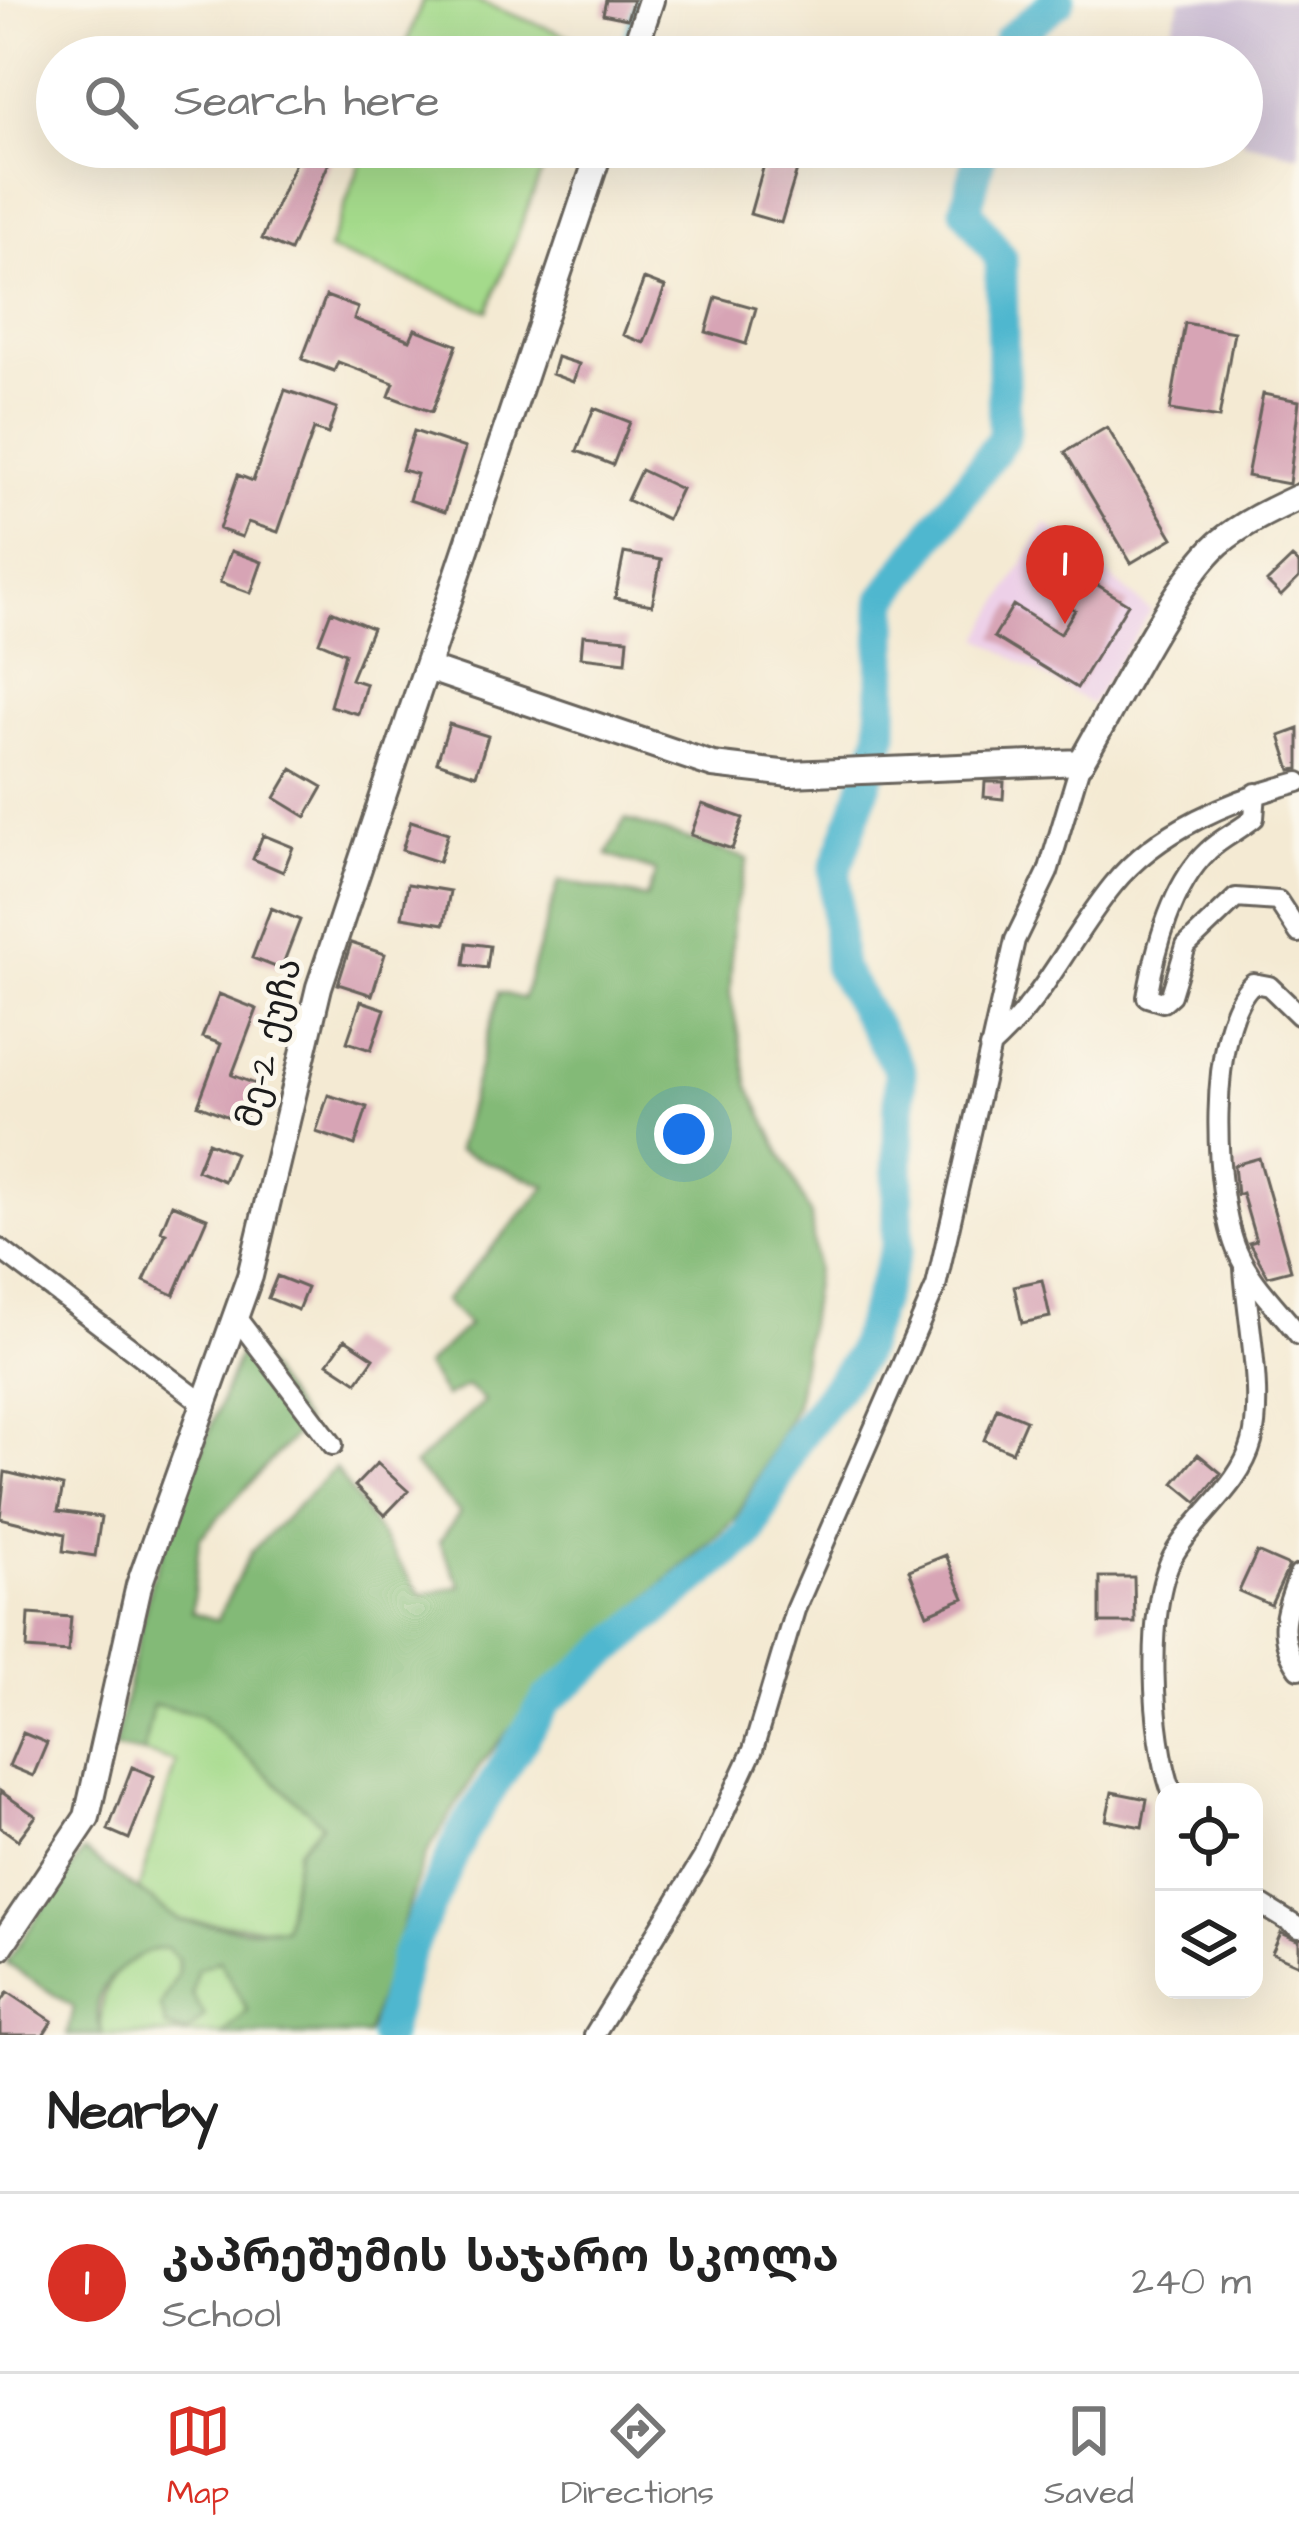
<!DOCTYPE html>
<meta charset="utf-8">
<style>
body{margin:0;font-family:"Architects Daughter","Noto Sans Georgian",sans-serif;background:#f6f6f6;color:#222}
.controls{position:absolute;right:36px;bottom:36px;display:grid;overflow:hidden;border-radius:24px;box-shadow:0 12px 48px #0002}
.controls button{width:108px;height:108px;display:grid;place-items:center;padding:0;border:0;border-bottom:3px solid #e0e0e0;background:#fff;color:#222;font:60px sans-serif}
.you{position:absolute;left:684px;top:1134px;width:42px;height:42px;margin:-30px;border:9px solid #fff;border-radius:50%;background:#1a73e8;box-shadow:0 0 0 18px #1a73e833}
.badge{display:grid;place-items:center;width:78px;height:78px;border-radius:50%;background:#d93025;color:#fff;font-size:39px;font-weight:700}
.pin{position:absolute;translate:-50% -99px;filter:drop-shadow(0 3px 6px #0008)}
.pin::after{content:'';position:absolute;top:63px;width:42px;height:36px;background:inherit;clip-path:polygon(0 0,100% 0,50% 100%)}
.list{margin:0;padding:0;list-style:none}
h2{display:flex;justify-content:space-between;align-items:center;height:156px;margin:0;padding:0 48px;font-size:51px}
h2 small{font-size:39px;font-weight:400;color:#767676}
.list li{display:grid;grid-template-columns:78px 1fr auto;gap:36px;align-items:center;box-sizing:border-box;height:180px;padding:0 48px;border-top:3px solid #e0e0e0}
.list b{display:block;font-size:45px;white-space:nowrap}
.list p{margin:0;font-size:39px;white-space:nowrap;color:#767676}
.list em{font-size:39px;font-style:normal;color:#767676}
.icon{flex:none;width:66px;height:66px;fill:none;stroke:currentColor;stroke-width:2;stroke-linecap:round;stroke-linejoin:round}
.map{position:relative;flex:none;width:1299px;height:2035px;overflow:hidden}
.search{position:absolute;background:#fff;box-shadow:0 12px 48px #0002;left:36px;right:36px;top:36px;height:132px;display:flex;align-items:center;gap:30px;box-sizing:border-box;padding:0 42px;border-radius:66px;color:#767676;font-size:45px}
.sheet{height:336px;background:#fff}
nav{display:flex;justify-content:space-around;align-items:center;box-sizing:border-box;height:168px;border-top:3px solid #e0e0e0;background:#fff;font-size:33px;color:#767676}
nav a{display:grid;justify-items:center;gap:6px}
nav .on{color:#d93025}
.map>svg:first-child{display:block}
</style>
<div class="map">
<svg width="1299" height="2035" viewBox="0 0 1299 2035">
<rect width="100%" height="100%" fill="#fbf7ec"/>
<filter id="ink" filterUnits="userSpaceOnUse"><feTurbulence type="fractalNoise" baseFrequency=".00833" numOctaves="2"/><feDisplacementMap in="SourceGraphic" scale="24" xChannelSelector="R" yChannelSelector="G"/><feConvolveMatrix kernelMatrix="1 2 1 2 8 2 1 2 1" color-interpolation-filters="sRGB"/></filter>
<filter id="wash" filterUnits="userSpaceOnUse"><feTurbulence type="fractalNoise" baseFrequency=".004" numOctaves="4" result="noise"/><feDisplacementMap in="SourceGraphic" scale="48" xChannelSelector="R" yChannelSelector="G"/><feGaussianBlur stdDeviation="2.7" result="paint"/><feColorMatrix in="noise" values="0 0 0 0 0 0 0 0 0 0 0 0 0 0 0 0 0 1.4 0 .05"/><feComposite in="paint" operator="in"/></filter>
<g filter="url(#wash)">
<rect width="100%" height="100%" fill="#f4ead3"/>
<path fill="#edd0e8" d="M 1046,523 L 1151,611 L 1091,704 L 980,638 Z"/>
<path fill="#ccbed4" d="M 1181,0 L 1299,0 L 1299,155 L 1242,142 L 1242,57 L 1163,57 Z"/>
<path fill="#a4da8b" stroke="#607b54" stroke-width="3" d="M 423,0 L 474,0 L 590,44 L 585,57 L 401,57 Z
M 367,147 L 551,147 L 488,311 L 328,250 Z
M 153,1704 L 201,1715 L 323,1823 L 298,1850 L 284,1928 L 180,1921 L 138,1891 L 176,1762 L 143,1753 Z
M 166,1948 L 178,1958 L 178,1974 L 161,2006 L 192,1994 L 197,1969 L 219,1959 L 248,2011 L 223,2035 L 102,2035 C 96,1992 118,1950 166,1948 Z"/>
<path fill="#83ba77" stroke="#506b4a" stroke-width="3" d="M 625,819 L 748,859 L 733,915 L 730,994 L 749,1086 L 811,1216 L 816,1269 L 796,1405 L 735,1520 L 545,1688 L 481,1764 L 425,1857 L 367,2035 L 223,2035 L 248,2011 L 219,1960 L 197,1970 L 192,1994 L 205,2016 L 187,2033 L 166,2027 L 161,2006 L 178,1974 L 178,1959 L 166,1948 C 140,1949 102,1976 98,2004 C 96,2013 100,2026 102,2035 L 67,2035 L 73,2007 L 6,1963 L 83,1851 L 180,1921 L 243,1929 L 284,1928 L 298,1850 L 322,1824 L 201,1715 L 153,1704 L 143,1753 L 114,1749 L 151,1581 L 245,1339 L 305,1424 L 199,1539 L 192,1612 L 217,1620 L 251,1552 L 335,1468 L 421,1595 L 461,1586 L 439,1542 L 460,1513 L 414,1465 L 485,1401 L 467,1386 L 445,1397 L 425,1366 L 468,1325 L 444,1301 L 547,1186 L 457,1150 L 499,992 L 523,999 L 559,881 L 646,898 L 656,872 L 607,855 Z"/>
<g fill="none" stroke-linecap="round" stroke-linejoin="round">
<path stroke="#50b7cf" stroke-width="6" d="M 626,36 L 638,0"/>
<path stroke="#50b7cf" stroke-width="33" d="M 1005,57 L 1009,40 L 1059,0
M 386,2035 L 405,1960 L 462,1834 L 547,1700 L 748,1535 L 794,1443 L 860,1356 L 897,1247 L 900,1070 L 839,966 L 835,871 L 882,736 L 884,599 L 1004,437 L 1001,259 L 966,209 L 982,147"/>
</g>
<g id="blocks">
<path fill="#d7a4b5" d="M 606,0 L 633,0 L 627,19 L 603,14 Z
M 665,38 L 716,54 L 715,57 L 659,57 Z
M 302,147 L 336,147 L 290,251 L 262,239 Z
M 769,147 L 804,147 L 781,223 L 750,214 Z
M 644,279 L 665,287 L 644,343 L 623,335 Z
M 326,296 L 358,308 L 354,319 L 410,340 L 415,329 L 457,345 L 432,412 L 389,396 L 394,383 L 338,362 L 334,371 L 302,359 Z
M 716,297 L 756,308 L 746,344 L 706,332 Z
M 1185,323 L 1234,332 L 1219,418 L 1170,410 Z
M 557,357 L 579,364 L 573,382 L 552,374 Z
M 285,390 L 337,408 L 328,434 L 314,429 L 278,532 L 248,522 L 242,537 L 219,529 L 238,475 L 253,481 Z
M 1263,394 L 1299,401 L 1289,484 L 1247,476 Z
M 594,408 L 630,422 L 613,465 L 577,451 Z
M 1107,427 L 1173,538 L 1131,563 L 1065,452 Z
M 414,431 L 465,448 L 445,512 L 409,500 L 417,474 L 402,470 Z
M 641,470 L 681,489 L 667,519 L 627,500 Z
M 231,551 L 262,562 L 251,593 L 220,582 Z
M 624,553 L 661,560 L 652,605 L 615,598 Z
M 1292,558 L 1299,564 L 1299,578 L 1281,596 L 1267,582 Z
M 1064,564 L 1128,604 L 1077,688 L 994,637 L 1013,605 L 1060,634 L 1075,610 L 1047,592 Z
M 331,611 L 372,628 L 351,679 L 366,684 L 358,714 L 330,706 L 345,653 L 319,642 Z
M 583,635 L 628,639 L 626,662 L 581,657 Z
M 449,724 L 488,736 L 476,775 L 437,762 Z
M 1299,729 L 1299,769 L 1291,770 L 1280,736 Z
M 292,769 L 323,787 L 306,817 L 275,798 Z
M 985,782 L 1004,782 L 1003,799 L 984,797 Z
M 702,804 L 743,818 L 732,849 L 691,835 Z
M 411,821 L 448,833 L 439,862 L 402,850 Z
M 263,835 L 293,847 L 283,872 L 253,859 Z
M 408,884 L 450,891 L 444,924 L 402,917 Z
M 271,908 L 300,920 L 281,969 L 252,958 Z
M 351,943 L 385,954 L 372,995 L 338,984 Z
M 467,943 L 490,946 L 487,968 L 464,965 Z
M 219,994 L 257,1009 L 232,1075 L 258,1085 L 244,1123 L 198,1105 L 221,1044 L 202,1037 Z
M 361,1001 L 385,1009 L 371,1050 L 347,1042 Z
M 328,1095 L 367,1107 L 355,1145 L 316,1132 Z
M 208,1142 L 235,1153 L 224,1181 L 197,1170 Z
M 1259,1158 L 1291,1270 L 1268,1276 L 1249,1243 L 1256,1241 L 1242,1193 L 1237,1195 L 1234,1165 Z
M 172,1204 L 207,1218 L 174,1295 L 144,1281 L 166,1233 L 161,1231 Z
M 277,1276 L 307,1288 L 298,1310 L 268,1298 Z
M 1042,1280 L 1050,1317 L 1022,1323 L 1014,1286 Z
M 345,1339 L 374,1358 L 357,1382 L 328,1363 Z
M 997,1408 L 1026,1420 L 1012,1452 L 984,1440 Z
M 1198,1454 L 1221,1473 L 1197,1502 L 1174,1483 Z
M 377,1463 L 408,1491 L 385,1515 L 355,1486 Z
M 5,1472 L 63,1486 L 58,1511 L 101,1517 L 95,1556 L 63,1551 L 65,1534 L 0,1518 Z
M 1257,1552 L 1289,1566 L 1271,1605 L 1239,1591 Z
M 946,1555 L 964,1598 L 927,1614 L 909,1570 Z
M 1100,1577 L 1134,1577 L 1135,1623 L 1100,1623 Z
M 29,1614 L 71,1617 L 68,1652 L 27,1649 Z
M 23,1733 L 47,1743 L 33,1776 L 9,1766 Z
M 132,1767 L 154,1776 L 129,1839 L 108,1830 Z
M 0,1791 L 36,1816 L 18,1840 L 0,1827 Z
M 1112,1792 L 1147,1799 L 1142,1827 L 1106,1820 Z
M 1281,1933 L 1299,1941 L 1299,1965 L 1272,1953 Z
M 8,1992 L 52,2021 L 43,2035 L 0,2035 L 0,2004 Z"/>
</g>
</g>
<g filter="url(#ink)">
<use href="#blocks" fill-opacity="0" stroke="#68645c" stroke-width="3"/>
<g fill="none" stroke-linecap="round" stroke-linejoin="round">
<defs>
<path id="minor" d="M 1256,793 L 1254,818 C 1240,830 1221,838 1208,851 C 1172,884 1155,951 1147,997 L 1163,1002 L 1171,995 L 1186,946 L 1236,898 L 1278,901 L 1299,933
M 1299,1015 L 1269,986 L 1253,983 C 1206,1026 1213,1198 1238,1253 C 1251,1283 1279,1309 1299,1335
M 989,1048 C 1046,997 1067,942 1113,885 C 1157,830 1233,799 1299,782
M 0,1249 L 207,1406
M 236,1317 L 333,1445
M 1299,1575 C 1285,1613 1275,1634 1299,1669
M 1172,1792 C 1152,1739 1145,1606 1173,1556 C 1195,1516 1240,1487 1252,1442 C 1264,1394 1247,1319 1244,1268
M 1254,1900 L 1299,1928
M 594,2035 L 703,1858 L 753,1750 L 795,1610 L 936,1286 L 1015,940 L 1048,872 L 1081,762"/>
<path id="tertiary" d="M 632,57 L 651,0
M 427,668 L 713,765 L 790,774 L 1081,762 C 1114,706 1175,582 1219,543 C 1243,523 1271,510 1299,497
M 0,1947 L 87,1817 L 139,1585 L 250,1276 L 319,987 L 601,147"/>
</defs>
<use href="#minor" stroke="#68645c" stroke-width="24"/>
<use href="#tertiary" stroke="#68645c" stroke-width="30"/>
<use href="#minor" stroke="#fff" stroke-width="18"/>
<use href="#tertiary" stroke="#fff" stroke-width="24"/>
</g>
</g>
<g text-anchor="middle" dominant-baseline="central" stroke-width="10" stroke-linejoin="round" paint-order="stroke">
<g font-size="36" fill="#1c1c1c" stroke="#fbf7ec">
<text transform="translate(270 1043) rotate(-76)">მე-2 ქუჩა</text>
</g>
</g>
</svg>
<div class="controls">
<button><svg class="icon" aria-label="locate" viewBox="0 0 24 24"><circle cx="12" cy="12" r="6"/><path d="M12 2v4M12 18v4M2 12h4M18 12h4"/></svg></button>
<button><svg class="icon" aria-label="layers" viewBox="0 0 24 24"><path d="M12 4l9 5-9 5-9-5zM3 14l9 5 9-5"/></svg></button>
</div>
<div class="you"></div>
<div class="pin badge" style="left:1065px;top:624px">1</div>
<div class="search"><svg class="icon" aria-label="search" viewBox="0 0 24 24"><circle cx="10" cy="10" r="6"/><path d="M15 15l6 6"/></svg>Search here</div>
</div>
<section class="sheet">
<h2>Nearby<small></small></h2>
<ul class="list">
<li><span class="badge">1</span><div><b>კაპრეშუმის საჯარო სკოლა</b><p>School</p></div><em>240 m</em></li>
</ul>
</section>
<nav>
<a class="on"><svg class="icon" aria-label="map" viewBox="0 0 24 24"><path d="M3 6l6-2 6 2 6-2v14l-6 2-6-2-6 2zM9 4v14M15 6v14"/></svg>Map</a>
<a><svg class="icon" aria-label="directions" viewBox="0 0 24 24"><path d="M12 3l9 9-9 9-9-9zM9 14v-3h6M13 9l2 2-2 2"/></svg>Directions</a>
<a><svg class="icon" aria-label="saved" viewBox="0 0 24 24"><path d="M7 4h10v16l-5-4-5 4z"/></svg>Saved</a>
</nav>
